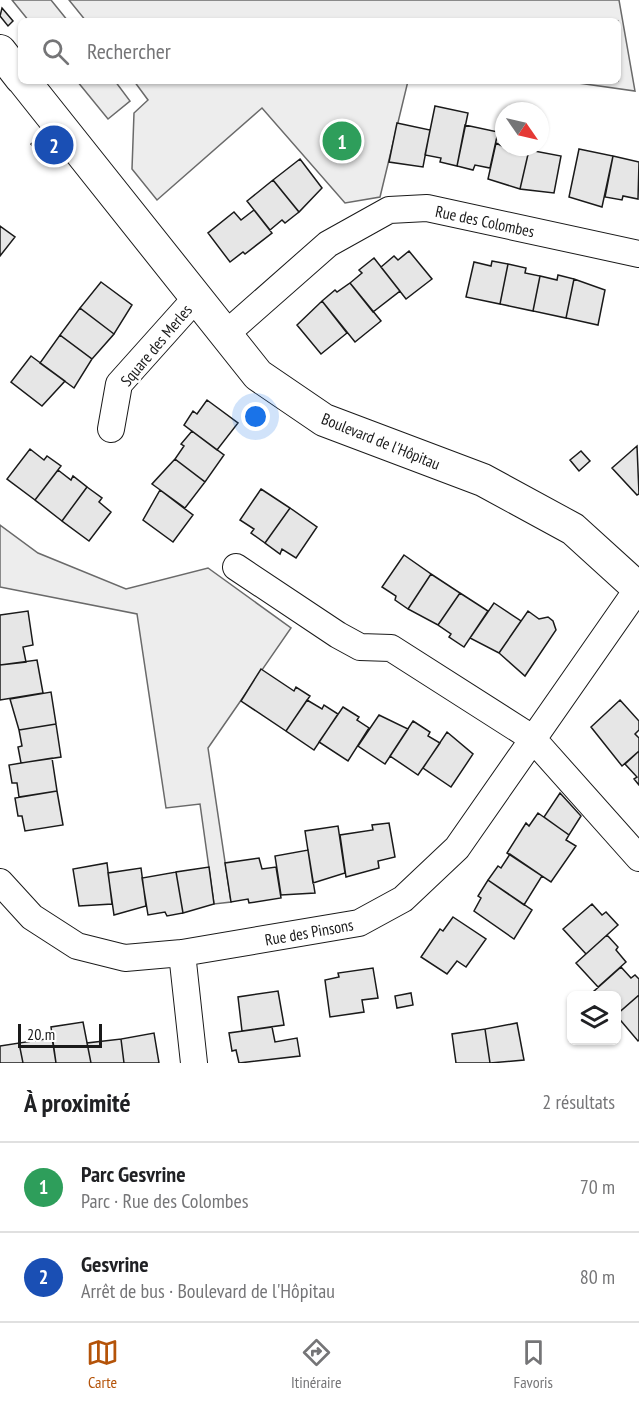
<!DOCTYPE html>
<html lang="fr">
<meta charset="utf-8">
<style>
body{margin:0;font-family:"PT Sans Narrow",sans-serif;background:#f6f6f6;color:#202124}
.controls{position:absolute;right:18px;bottom:18px;display:grid;overflow:hidden;border-radius:9px;box-shadow:0 2px 4px #0004}
.controls button{width:54px;height:54px;display:grid;place-items:center;padding:0;border:0;border-bottom:2px solid #e0e0e0;background:#fff;color:#202124;font:30px sans-serif}
.compass{position:absolute;left:495px;top:102px;width:54px;height:54px;border-radius:50%;background:#fff;box-shadow:0 2px 4px #0004;rotate:124deg}
.scale{position:absolute;left:18px;bottom:15px;width:84px;box-sizing:border-box;padding-left:6px;border:3px solid #1a1a1a;border-top:0;font-size:16px;line-height:21px;white-space:nowrap;color:#1a1a1a;-webkit-text-stroke:4px #fff;paint-order:stroke}
.you{position:absolute;left:256px;top:417px;width:21px;height:21px;margin:-15px;border:4px solid #fff;border-radius:50%;background:#1a73e8;box-shadow:0 0 0 9px #1a73e833}
.badge{display:grid;place-items:center;width:39px;height:39px;border-radius:50%;background:#b45309;color:#fff;font-size:20px;font-weight:700}
.pin{position:absolute;translate:-50% -50%;border:3px solid #fff;box-shadow:0 2px 6px #0006}
.list{margin:0;padding:0;list-style:none}
h2{display:flex;justify-content:space-between;align-items:center;height:78px;margin:0;padding:0 24px;font-size:26px}
h2 small{font-size:20px;font-weight:400;color:#757577}
.list li{display:grid;grid-template-columns:39px 1fr auto;gap:18px;align-items:center;box-sizing:border-box;height:90px;padding:0 24px;border-top:2px solid #e0e0e0}
.list b{display:block;font-size:22px;white-space:nowrap}
.list p{margin:0;font-size:20px;white-space:nowrap;color:#757577}
.list em{font-size:20px;font-style:normal;color:#757577}
.icon{flex:none;width:33px;height:33px;fill:none;stroke:currentColor;stroke-width:2;stroke-linecap:round;stroke-linejoin:round}
.map{position:relative;flex:none;width:639px;height:1063px;overflow:hidden}
.search{position:absolute;background:#fff;box-shadow:0 2px 4px #0004;left:18px;right:18px;top:18px;height:66px;display:flex;align-items:center;gap:15px;box-sizing:border-box;padding:0 21px;border-radius:9px;color:#757577;font-size:22px}
.sheet{height:258px;background:#fff}
nav{display:flex;justify-content:space-around;align-items:center;box-sizing:border-box;height:84px;border-top:2px solid #e0e0e0;background:#fff;font-size:16px;color:#757577}
nav a{display:grid;justify-items:center;gap:3px}
nav .on{color:#b45309}
.map>svg:first-child{display:block}
</style>
<div class="map">
<svg width="639" height="1063" viewBox="0 0 639 1063">
<rect width="100%" height="100%" fill="#fff"/>
<path fill="#ededed" stroke="#6a6a6a" stroke-width="1.5" d="M 12,0 L 51,0 L 68,21 L 29,21 Z
M 69,0 L 619,0 L 635,91 L 564,81 L 618,81 L 618,21 L 86,21 Z
M 77,81 L 115,81 L 130,101 L 108,119 Z
M 134,81 L 408,81 L 380,197 L 345,203 L 262,108 L 157,200 L 132,169 L 134,113 L 148,100 Z
M 0,525 L 38,553 L 126,589 L 208,568 L 291,628 L 208,748 L 231,902 L 214,904 L 200,804 L 166,808 L 137,614 L 0,587 Z"/>
<path fill="#e6e6e6" stroke="#1a1a1a" stroke-width="1.5" d="M 2,8 L 13,21 L 8,26 L 0,16 Z
M 435,106 L 468,113 L 457,166 L 440,162 L 441,158 L 425,155 Z
M 397,123 L 430,130 L 423,167 L 389,162 Z
M 465,125 L 498,132 L 490,168 L 475,165 L 473,170 L 457,166 Z
M 37,139 L 47,151 L 41,156 L 31,144 Z
M 496,143 L 504,147 L 529,150 L 520,189 L 488,179 Z
M 579,149 L 613,156 L 602,207 L 569,197 Z
M 529,150 L 561,156 L 554,193 L 520,189 Z
M 613,156 L 639,162 L 638,199 L 623,196 L 622,200 L 605,197 Z
M 300,159 L 322,188 L 299,212 L 273,180 Z
M 273,180 L 299,212 L 285,223 L 282,220 L 270,230 L 247,201 Z
M 254,210 L 272,233 L 245,254 L 243,252 L 230,262 L 208,233 L 234,212 L 241,220 Z
M 0,226 L 15,237 L 0,256 Z
M 409,251 L 432,279 L 406,299 L 381,267 L 394,256 L 398,260 Z
M 374,258 L 400,291 L 373,312 L 350,283 L 362,273 L 359,270 Z
M 492,261 L 508,264 L 500,304 L 466,297 L 474,262 L 491,266 Z
M 508,264 L 526,268 L 525,273 L 540,276 L 533,311 L 500,304 Z
M 558,275 L 574,279 L 566,318 L 533,311 L 540,276 L 557,280 Z
M 574,279 L 605,290 L 598,325 L 566,318 Z
M 101,282 L 132,305 L 114,334 L 80,308 Z
M 350,283 L 381,321 L 355,342 L 322,301 L 335,290 L 337,292 Z
M 322,301 L 347,333 L 321,354 L 297,325 Z
M 80,308 L 114,334 L 92,359 L 60,335 Z
M 60,335 L 92,359 L 74,388 L 40,363 Z
M 31,356 L 65,381 L 42,406 L 11,382 Z
M 207,400 L 238,423 L 217,450 L 184,425 L 193,411 L 197,414 Z
M 192,431 L 224,455 L 205,482 L 175,459 L 184,446 L 181,444 Z
M 637,446 L 639,494 L 637,495 L 612,468 Z
M 30,449 L 44,460 L 47,456 L 61,466 L 35,500 L 7,479 Z
M 581,451 L 590,461 L 579,471 L 570,460 Z
M 175,459 L 205,482 L 185,508 L 152,484 Z
M 58,470 L 71,480 L 73,476 L 87,487 L 62,521 L 35,500 Z
M 87,487 L 102,498 L 99,502 L 111,512 L 89,541 L 62,521 Z
M 261,489 L 290,508 L 265,543 L 251,533 L 254,529 L 240,520 Z
M 160,490 L 193,515 L 173,542 L 143,520 Z
M 290,508 L 317,527 L 296,558 L 282,549 L 280,554 L 265,543 Z
M 404,555 L 431,574 L 408,609 L 395,600 L 396,596 L 382,587 Z
M 431,574 L 460,593 L 438,625 L 408,609 Z
M 460,593 L 488,611 L 464,647 L 449,637 L 451,634 L 438,625 Z
M 494,603 L 521,621 L 499,653 L 470,638 Z
M 28,611 L 33,645 L 23,647 L 26,662 L 0,665 L 0,615 Z
M 528,611 L 539,619 L 548,617 L 553,621 L 556,630 L 525,676 L 499,653 Z
M 37,660 L 43,693 L 0,700 L 0,665 Z
M 261,669 L 294,691 L 296,687 L 310,696 L 286,731 L 241,701 Z
M 51,692 L 56,724 L 19,730 L 10,699 Z
M 307,700 L 322,709 L 324,705 L 338,714 L 314,750 L 286,731 Z
M 620,700 L 639,721 L 639,730 L 635,734 L 639,738 L 639,751 L 622,766 L 591,727 Z
M 343,707 L 359,717 L 357,720 L 369,728 L 348,761 L 319,742 Z
M 379,715 L 408,729 L 385,764 L 358,746 Z
M 413,721 L 430,732 L 428,736 L 440,743 L 418,775 L 390,756 Z
M 56,724 L 61,757 L 21,763 L 18,747 L 22,746 L 19,730 Z
M 447,732 L 473,754 L 451,787 L 423,768 Z
M 639,751 L 639,785 L 634,779 L 637,777 L 625,764 Z
M 52,758 L 57,791 L 19,797 L 17,783 L 12,783 L 9,765 Z
M 57,791 L 63,825 L 25,831 L 22,816 L 18,816 L 15,798 Z
M 560,793 L 581,816 L 569,835 L 544,817 Z
M 538,813 L 569,835 L 566,840 L 576,846 L 551,882 L 507,853 L 526,823 L 529,826 Z
M 389,823 L 395,857 L 378,861 L 379,868 L 346,877 L 340,835 L 373,830 L 372,825 Z
M 338,826 L 345,873 L 313,883 L 305,831 Z
M 308,850 L 315,893 L 281,895 L 275,856 Z
M 510,854 L 542,876 L 524,905 L 488,880 L 498,866 L 501,868 Z
M 259,858 L 262,869 L 276,867 L 281,898 L 249,903 L 248,899 L 231,902 L 225,863 Z
M 107,863 L 112,904 L 79,906 L 73,869 Z
M 209,867 L 214,904 L 183,913 L 176,872 Z
M 141,868 L 146,906 L 114,915 L 108,873 Z
M 176,872 L 183,913 L 167,916 L 165,912 L 148,915 L 142,878 Z
M 488,880 L 532,910 L 514,939 L 474,911 L 481,898 L 478,896 Z
M 592,904 L 602,915 L 606,912 L 618,925 L 586,954 L 563,929 Z
M 453,917 L 486,939 L 466,967 L 457,961 L 447,974 L 421,957 L 440,929 L 443,931 Z
M 607,935 L 618,947 L 616,950 L 626,962 L 598,987 L 576,963 Z
M 621,967 L 631,978 L 635,975 L 639,979 L 639,995 L 616,1015 L 616,996 L 595,996 L 593,992 Z
M 373,968 L 378,998 L 362,1000 L 364,1012 L 330,1017 L 325,980 L 339,977 L 338,973 Z
M 278,991 L 284,1025 L 242,1031 L 238,997 Z
M 411,993 L 413,1005 L 397,1008 L 395,996 Z
M 639,995 L 639,1040 L 638,1041 L 616,1015 Z
M 83,1022 L 91,1063 L 56,1063 L 51,1027 Z
M 517,1023 L 524,1060 L 490,1063 L 485,1029 Z
M 272,1027 L 275,1042 L 297,1038 L 300,1056 L 239,1063 L 236,1050 L 232,1051 L 229,1033 Z
M 485,1029 L 490,1063 L 456,1063 L 452,1034 Z
M 154,1033 L 159,1063 L 124,1063 L 121,1039 Z
M 52,1038 L 56,1063 L 23,1063 L 19,1043 Z
M 121,1039 L 124,1063 L 91,1063 L 87,1043 Z
M 19,1043 L 23,1063 L 0,1063 L 0,1046 Z"/>
<g fill="none" stroke-linecap="round" stroke-linejoin="round">
<defs>
<path id="minor" d="M 227,333 L 328,244 L 389,210 L 427,208 L 639,254
M 111,429 L 119,384 L 196,298
M 236,567 L 338,635 L 360,647 L 391,648 L 532,738 L 639,858
M 0,882 L 32,917 L 77,946 L 125,958 L 182,953 L 359,923 L 403,899 L 457,848 L 639,587
M 182,953 L 194,1063"/>
<path id="tertiary" d="M 0,51 L 21,78
M 24,81 L 258,375 L 324,420 L 483,480 L 573,529 L 639,589"/>
</defs>
<use href="#minor" stroke="#1a1a1a" stroke-width="28"/>
<use href="#tertiary" stroke="#1a1a1a" stroke-width="34"/>
<use href="#minor" stroke="#fff" stroke-width="26"/>
<use href="#tertiary" stroke="#fff" stroke-width="32"/>
</g>
<g text-anchor="middle" dominant-baseline="central" stroke-width="4.5" stroke-linejoin="round" paint-order="stroke">
<g font-size="16" fill="#1a1a1a" stroke="#fff">
<text transform="translate(485 221) rotate(12)">Rue des Colombes</text>
<text transform="translate(156 345) rotate(-50)">Square des Merles</text>
<text transform="translate(381 441) rotate(22)">Boulevard de l'Hôpitau</text>
<text transform="translate(309 932) rotate(-10)">Rue des Pinsons</text>
</g>
</g>
</svg>
<div class="controls">
<button><svg class="icon" aria-label="layers" viewBox="0 0 24 24"><path d="M12 4l9 5-9 5-9-5zM3 14l9 5 9-5"/></svg></button>
</div>
<svg class="compass" viewBox="-18 -18 36 36"><path d="M0-13l5 13h-10z" fill="#e53935"/><path d="M0 13l5-13h-10z" fill="#757577"/></svg>
<div class="scale">20 m</div>
<div class="you"></div>
<div class="pin badge" style="left:342px;top:141px;background:#2e9e5b">1</div>
<div class="pin badge" style="left:54px;top:145px;background:#1a4fb4">2</div>
<div class="search"><svg class="icon" aria-label="search" viewBox="0 0 24 24"><circle cx="10" cy="10" r="6"/><path d="M15 15l6 6"/></svg>Rechercher</div>
</div>
<section class="sheet">
<h2>À proximité<small>2 résultats</small></h2>
<ul class="list">
<li><span class="badge" style="background:#2e9e5b">1</span><div><b>Parc Gesvrine</b><p>Parc · Rue des Colombes</p></div><em>70 m</em></li>
<li><span class="badge" style="background:#1a4fb4">2</span><div><b>Gesvrine</b><p>Arrêt de bus · Boulevard de l'Hôpitau</p></div><em>80 m</em></li>
</ul>
</section>
<nav>
<a class="on"><svg class="icon" aria-label="map" viewBox="0 0 24 24"><path d="M3 6l6-2 6 2 6-2v14l-6 2-6-2-6 2zM9 4v14M15 6v14"/></svg>Carte</a>
<a><svg class="icon" aria-label="directions" viewBox="0 0 24 24"><path d="M12 3l9 9-9 9-9-9zM9 14v-3h6M13 9l2 2-2 2"/></svg>Itinéraire</a>
<a><svg class="icon" aria-label="saved" viewBox="0 0 24 24"><path d="M7 4h10v16l-5-4-5 4z"/></svg>Favoris</a>
</nav>
